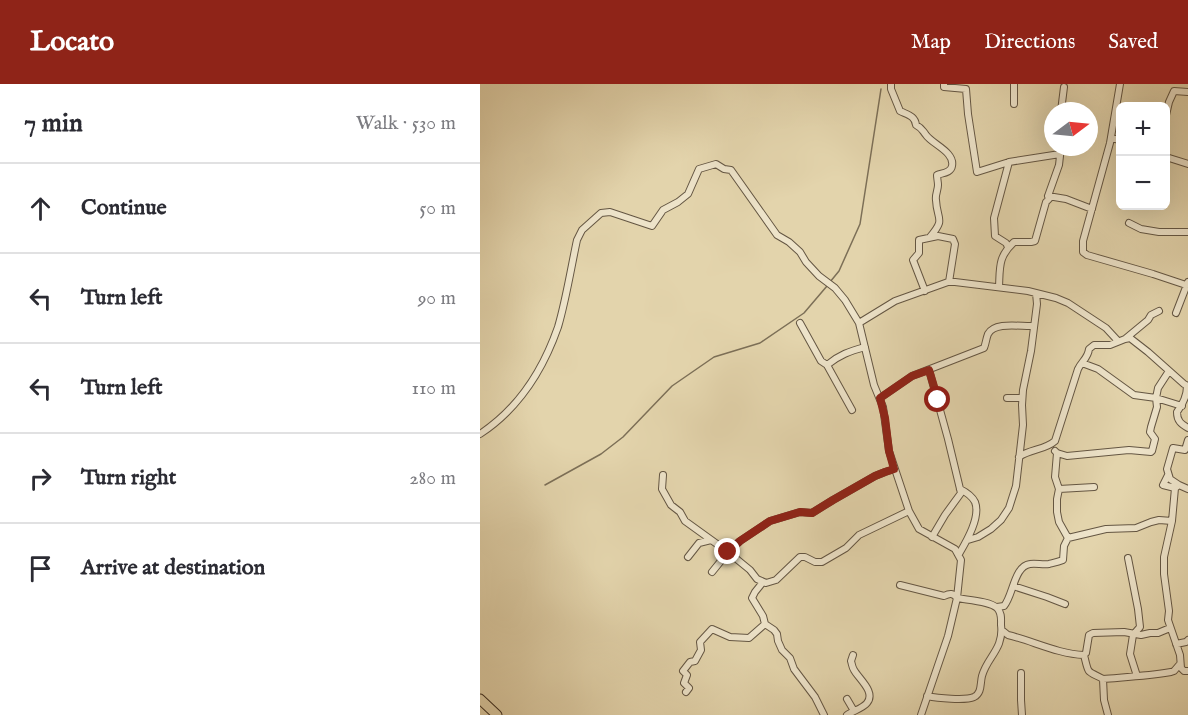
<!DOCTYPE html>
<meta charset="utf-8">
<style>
body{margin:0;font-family:"IM FELL English",serif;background:#f2f2f3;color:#2b2b33}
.controls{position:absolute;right:18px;top:18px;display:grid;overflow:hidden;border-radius:9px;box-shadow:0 6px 24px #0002}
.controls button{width:54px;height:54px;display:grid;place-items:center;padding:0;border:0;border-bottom:2px solid #e1e1e2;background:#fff;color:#2b2b33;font:30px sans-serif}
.compass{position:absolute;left:564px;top:18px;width:54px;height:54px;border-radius:50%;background:#fff;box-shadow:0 6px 24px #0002;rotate:74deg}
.stop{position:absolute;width:18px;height:18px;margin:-14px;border:4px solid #8f2418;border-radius:50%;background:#fff}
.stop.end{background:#8f2418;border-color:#fff;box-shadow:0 2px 6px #0008}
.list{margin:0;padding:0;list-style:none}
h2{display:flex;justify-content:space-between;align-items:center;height:78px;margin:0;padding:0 24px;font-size:26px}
h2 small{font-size:20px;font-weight:400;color:#7c7c81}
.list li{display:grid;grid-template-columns:39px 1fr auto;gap:18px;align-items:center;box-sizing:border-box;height:90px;padding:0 24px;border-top:2px solid #e1e1e2}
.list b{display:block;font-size:22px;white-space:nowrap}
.list em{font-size:20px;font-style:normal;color:#7c7c81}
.icon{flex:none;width:33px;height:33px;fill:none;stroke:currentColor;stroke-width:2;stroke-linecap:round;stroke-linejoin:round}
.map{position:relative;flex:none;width:708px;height:631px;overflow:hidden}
header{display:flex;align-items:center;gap:36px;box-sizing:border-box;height:84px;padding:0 30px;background:#8f2418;color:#fff}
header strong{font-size:28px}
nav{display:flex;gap:33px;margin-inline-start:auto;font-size:21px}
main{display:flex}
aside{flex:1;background:#fff}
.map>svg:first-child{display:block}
</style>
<header>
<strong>Locato</strong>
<nav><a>Map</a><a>Directions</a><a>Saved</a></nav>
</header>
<main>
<aside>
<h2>7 min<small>Walk · 530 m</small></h2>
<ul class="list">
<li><svg class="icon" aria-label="ahead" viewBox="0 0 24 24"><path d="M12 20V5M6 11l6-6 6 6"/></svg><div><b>Continue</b></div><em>50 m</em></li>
<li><svg class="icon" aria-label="left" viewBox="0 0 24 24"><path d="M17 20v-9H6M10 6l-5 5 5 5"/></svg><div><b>Turn left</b></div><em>90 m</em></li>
<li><svg class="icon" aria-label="left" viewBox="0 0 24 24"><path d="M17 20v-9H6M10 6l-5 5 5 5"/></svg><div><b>Turn left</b></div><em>110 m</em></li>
<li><svg class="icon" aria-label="right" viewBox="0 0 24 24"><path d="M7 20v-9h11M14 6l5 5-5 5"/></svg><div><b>Turn right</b></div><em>280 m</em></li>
<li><svg class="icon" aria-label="arrive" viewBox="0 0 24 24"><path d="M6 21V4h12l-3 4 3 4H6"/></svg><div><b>Arrive at destination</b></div></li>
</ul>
</aside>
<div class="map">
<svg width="708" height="631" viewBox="0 0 708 631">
<rect width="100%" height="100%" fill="#e3d4ac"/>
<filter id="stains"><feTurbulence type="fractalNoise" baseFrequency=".00333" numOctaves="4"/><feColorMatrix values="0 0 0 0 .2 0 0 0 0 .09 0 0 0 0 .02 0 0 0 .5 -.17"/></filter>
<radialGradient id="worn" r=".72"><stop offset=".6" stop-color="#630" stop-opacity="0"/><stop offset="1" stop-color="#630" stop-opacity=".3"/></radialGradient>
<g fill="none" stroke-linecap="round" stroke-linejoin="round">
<path stroke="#7c6f57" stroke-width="1.5" d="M 350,198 L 359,187 L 380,140 L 401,5
M 65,401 L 121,370 L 143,353 L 192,302 L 234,273 L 280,259 L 324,229 L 347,202"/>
<defs>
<path id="minor" d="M 411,0 L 411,5 L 420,27 C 428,31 435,32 436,41 C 442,44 442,46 446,51 C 452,60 475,68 472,82 C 471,89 462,89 457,91 C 457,94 458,98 458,101 C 458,106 455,111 456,116 C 457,137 466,134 450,153
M 464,0 L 464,3 L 486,5 L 488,30 L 497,88 L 529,78 L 580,70
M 640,0 L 630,59 L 603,157 L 603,168 L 607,171 L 673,190 L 706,201
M 534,20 L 534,0
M 581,27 L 584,3
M 686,31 L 689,18 L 694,7 L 708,8
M 631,54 L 640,56
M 581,63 L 579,81 L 568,112 L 586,115 L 612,125
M 686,73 L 708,80
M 649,139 L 661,145 L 679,148 L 708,148
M 528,163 L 526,159 L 515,152 L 514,134 L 529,78
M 519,203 C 520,183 518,173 534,158 L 551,158 L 555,157 L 566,118 L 569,115 L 568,112
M 445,207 L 433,176 L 439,169 L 439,156 L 458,152 L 473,155 L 475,160 L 469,198
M 696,229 L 708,198
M 320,239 L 341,277 L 347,281 L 372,326
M 379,239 L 415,217 L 468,198 L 475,198 L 548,207 L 576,214 L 588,219 L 626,244 L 638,257
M 645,255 L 650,254 L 668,268 L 704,300 L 708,302
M 602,279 L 618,285 L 654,311 L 676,314 L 702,322
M 347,281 C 359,271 370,267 385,263
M 449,286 L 468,355 L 481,409 L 465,431 L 452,453
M 707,302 C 707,312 703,320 697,328 C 697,337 701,340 708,344
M 400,314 L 432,292 L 504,264 C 506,259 506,255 508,250 C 515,237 542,243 554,242
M 527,314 L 542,314
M 0,350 C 38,325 63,286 78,243 C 86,216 91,184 97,156 L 102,146 L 121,129 L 130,128 L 172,142 L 183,126 L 198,118 L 208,110 L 219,85 L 236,80 L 244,85 L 251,86 L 297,151 L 309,158 L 320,168 L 326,178 L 339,192 L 355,204 L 365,216 L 379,239 L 394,301 L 403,323 L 409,367 L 429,427 L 439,445 L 475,465 L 481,476 L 477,514 L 468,552 L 441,631
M 708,356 L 705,366 L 693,364 L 687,385 L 690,395 L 699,401 L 695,404 L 692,437 L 684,473 L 684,490 L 689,527 L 688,536 L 700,571 L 701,584 L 704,587 L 708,587
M 575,367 L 577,369 L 587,372 L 649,366 L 671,368 L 672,367 L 675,355 L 670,348 L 671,343 L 677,323 L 676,314 L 678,304 L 689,287
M 539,373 C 550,365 565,366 575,357 L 598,285 C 602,277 608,274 609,265 L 614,261 L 630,261 L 645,255 L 668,236 L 671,231 L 679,227
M 183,391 L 182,405 L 191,421 L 200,428 L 205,437 L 248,468 L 270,486 L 277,495 L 286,499 L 296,496 L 320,473 L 325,473 L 335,478 L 342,478 L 366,464 L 379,451 L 429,427
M 688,391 L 683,401 L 695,404
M 699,401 L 708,405
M 579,405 L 614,403
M 588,454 L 626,445 L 656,444 L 671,438 L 679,436 L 692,437
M 488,456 L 498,453 L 511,445 L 521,436 L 529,424 L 536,402 L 543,341 L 542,321 L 543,306 L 551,267 L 557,220 L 556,209
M 479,470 C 486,458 501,433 495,418 C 492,412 486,408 480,405
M 208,473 L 219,459 L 231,456
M 648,474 L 658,525 L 660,543 L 653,551 L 650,570 L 657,592
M 232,488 L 249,467 L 260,457 L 290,437 L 320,428 L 332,429 L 353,416 L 395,392 L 405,388 L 414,385
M 283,498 L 275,508 L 272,514 L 283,532 L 285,540 L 294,546 L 297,550 L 298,557 L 302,566 L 310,574 L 314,585 L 335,613 L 344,631
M 420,501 L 464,512 C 470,509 473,509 477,514 C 487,516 510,517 517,524 C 522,529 521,535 521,541 C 524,565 507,573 502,592 C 500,600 502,609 494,613 C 485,617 457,614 447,612
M 533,502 L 567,513 L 585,520
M 517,523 L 524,522 C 533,512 534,482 550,480 C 556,479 563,481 569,480 C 573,479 578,478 583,476 L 584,462 L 588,454 L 579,438 L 577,428 L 577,415 L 579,405 L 575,393 L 577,369
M 523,547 L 528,551 C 553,557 578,570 604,571
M 696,560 L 706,558 L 708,556
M 541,589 L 541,616 L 542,631
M 623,595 C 646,593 668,592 691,588 L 694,587 L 700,580
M 206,608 L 209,604 L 204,599 L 207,591 L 203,587 L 210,578 L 215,577 L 221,566 L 220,558 L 232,545 L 250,553 L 269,554 L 285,540
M 367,615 L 374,627
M 367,631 C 373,627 383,624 387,619 C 396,608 379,595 374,586 C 372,583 372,580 371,577 L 373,571
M 628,631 L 624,616 L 623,595 C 606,586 609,591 604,571 L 606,569 L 609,551 L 613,549 L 644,548 L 661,551 L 670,549 L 678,549 L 690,544"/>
<path id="highway" d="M 0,615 L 17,631"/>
</defs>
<use href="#minor" stroke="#645643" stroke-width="8"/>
<use href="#highway" stroke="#392c20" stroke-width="11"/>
<use href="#minor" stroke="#ede3c9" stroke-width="6"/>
<use href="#highway" stroke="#e3d4ac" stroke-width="9"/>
</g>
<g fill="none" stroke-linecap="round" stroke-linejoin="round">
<path stroke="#8f2418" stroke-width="8" d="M 248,468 L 260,457 L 290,437 L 320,428 L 332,429 L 353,416 L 395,392 L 405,388 L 414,385 L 409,367 L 405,334 L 400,314 L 432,292 L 449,286 L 458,316"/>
</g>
<rect width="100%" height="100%" filter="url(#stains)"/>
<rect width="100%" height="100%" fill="url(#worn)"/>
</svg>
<div class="controls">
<button>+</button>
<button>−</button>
</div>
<svg class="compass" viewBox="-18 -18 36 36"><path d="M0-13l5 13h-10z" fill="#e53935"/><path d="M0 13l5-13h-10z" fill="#7c7c81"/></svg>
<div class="stop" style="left:458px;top:316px"></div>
<div class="stop end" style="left:248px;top:468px"></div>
</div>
</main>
